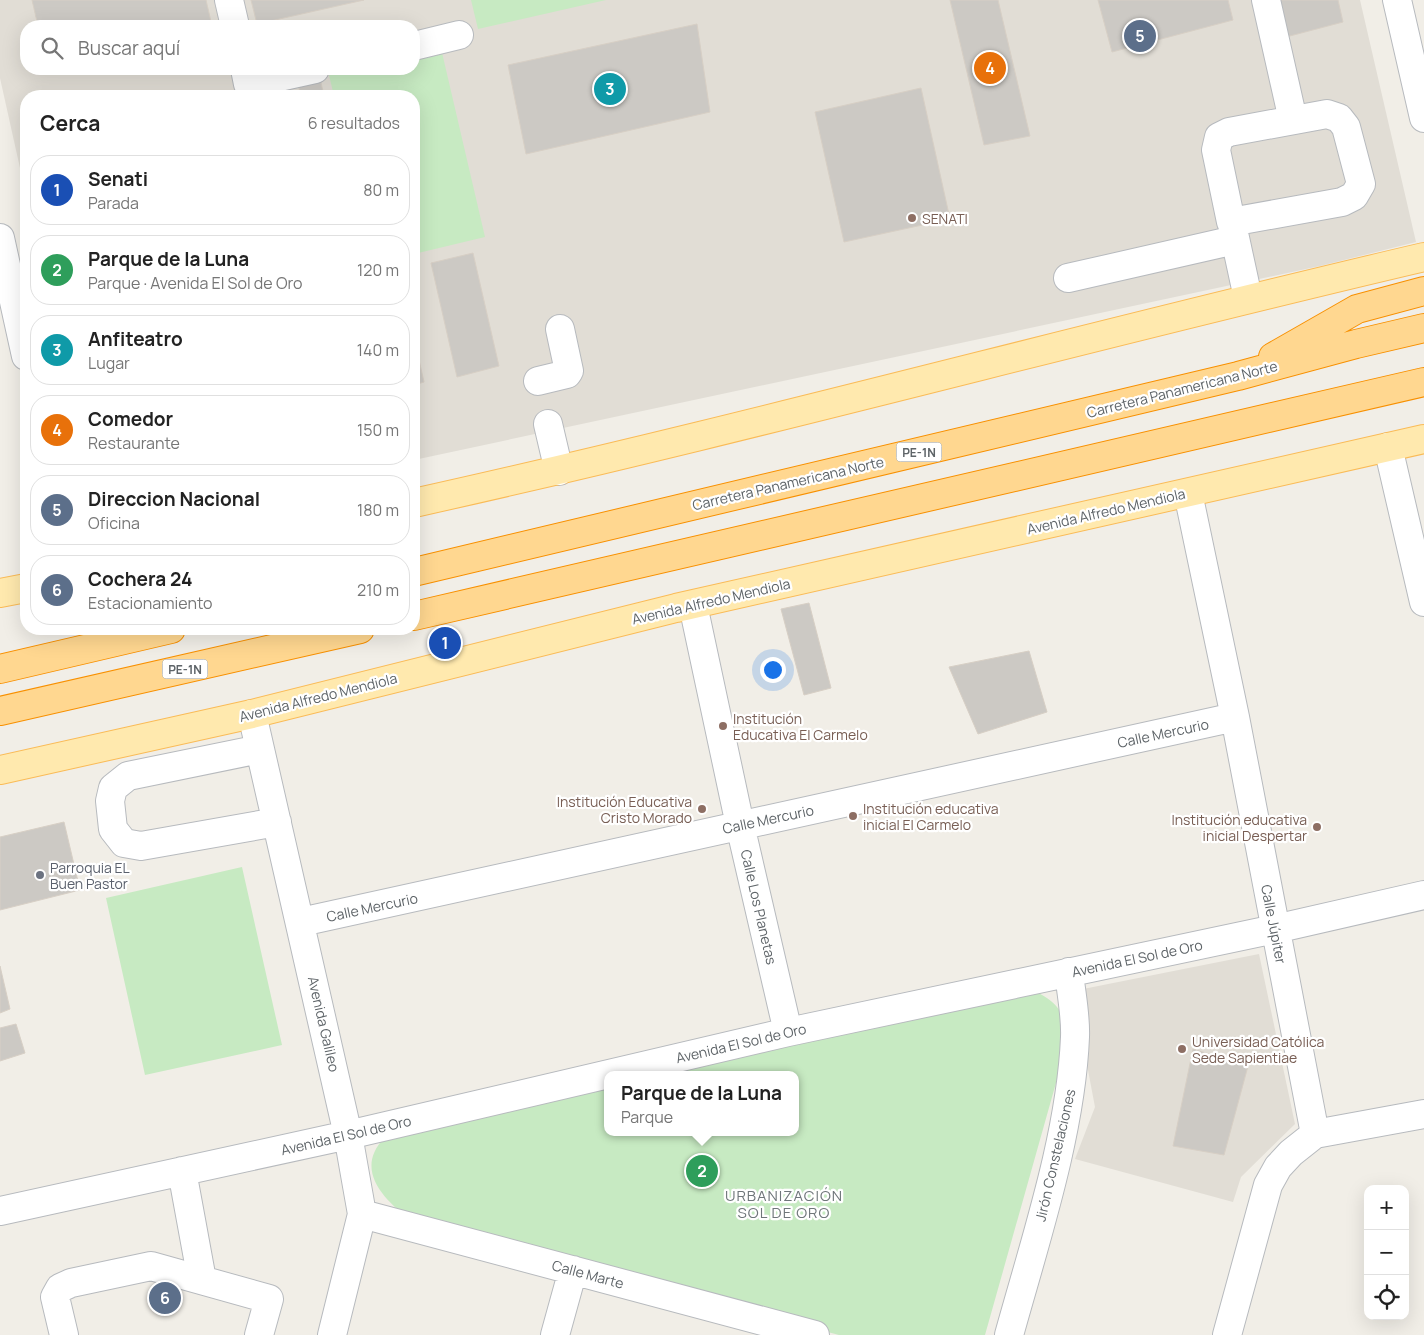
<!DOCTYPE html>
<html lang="es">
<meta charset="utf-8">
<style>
body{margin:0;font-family:Manrope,sans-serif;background:#f2f2f2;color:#222}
.controls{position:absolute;right:15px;bottom:15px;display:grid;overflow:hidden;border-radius:10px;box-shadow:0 5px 20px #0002}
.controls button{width:45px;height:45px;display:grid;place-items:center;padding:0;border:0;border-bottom:1px solid #e0e0e0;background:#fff;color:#222;font:25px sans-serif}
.you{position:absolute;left:772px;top:669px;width:18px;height:18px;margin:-12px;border:4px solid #fff;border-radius:50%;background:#1a73e8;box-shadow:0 0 0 8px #1a73e833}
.badge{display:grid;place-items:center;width:32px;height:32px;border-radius:50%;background:#111827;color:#fff;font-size:16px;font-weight:700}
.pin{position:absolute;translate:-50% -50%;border:2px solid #fff;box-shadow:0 1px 5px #0006}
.popup{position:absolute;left:604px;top:1071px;width:195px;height:65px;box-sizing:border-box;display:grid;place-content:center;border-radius:10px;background:#fff;filter:drop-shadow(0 1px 4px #0005);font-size:16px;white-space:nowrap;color:#767676}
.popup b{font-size:19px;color:#222}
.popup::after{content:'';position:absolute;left:50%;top:100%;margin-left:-10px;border:10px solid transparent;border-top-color:#fff}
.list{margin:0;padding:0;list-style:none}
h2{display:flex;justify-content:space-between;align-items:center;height:65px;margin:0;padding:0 20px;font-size:21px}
h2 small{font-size:16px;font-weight:400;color:#767676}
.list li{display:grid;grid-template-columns:32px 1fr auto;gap:15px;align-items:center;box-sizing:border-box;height:70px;margin:0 10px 10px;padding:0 10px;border:1px solid #e0e0e0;border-radius:20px}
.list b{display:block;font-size:19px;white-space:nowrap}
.list p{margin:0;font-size:16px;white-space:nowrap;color:#767676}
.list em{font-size:16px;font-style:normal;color:#767676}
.icon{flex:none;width:28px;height:28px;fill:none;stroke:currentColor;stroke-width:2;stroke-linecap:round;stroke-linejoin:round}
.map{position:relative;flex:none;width:1424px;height:1335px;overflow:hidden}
.search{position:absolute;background:#fff;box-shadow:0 5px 20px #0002;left:20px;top:20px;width:400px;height:55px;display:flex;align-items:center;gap:12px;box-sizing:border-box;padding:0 18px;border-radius:20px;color:#767676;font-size:19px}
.panel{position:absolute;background:#fff;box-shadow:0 5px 20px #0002;left:20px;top:90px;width:400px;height:545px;border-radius:20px}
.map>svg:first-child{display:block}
</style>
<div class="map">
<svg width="1424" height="1335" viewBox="0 0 1424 1335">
<rect width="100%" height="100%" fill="#f1eee7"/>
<path fill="#e1ddd5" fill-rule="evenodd" d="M 0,0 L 1360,0 L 1416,242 L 1320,266 L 414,460 L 414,96 L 26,96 L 26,195 L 0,78 ZM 26,26 L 414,26 L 414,69 L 26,69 Z
M 1259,954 L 1295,1124 L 1241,1177 L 1233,1202 L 1075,1159 L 1095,1107 L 1073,991 Z"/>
<path fill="#c7eac2" d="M 471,0 L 606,0 L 478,29 Z
M 440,44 L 485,237 L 414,254 L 414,96 L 334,96 L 328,71 L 414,69 L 414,50 Z
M 242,867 L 282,1045 L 145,1075 L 106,898 Z
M 1031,989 C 1071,1009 1063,1018 1063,1058 L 985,1335 L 839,1335 L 413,1222 C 384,1200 353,1170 385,1137 L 608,1086 L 608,1132 L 796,1132 L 796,1075 L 657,1075 Z"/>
<path fill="#ccc9c4" stroke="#d7cfc5" d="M 32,0 L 206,0 L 212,26 L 38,26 Z
M 251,0 L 364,0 L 257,24 Z
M 950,0 L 998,0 L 1030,136 L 984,145 Z
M 1098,0 L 1228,0 L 1233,20 L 1112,52 Z
M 1277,0 L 1338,0 L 1343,22 L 1286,37 Z
M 697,24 L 710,112 L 526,154 L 508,65 Z
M 319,74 L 324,96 L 301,96 L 297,80 Z
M 921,88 L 950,219 L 844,242 L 815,112 Z
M 473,253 L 499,366 L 457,377 L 431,263 Z
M 414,338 L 424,382 L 414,385 Z
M 809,603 L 831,688 L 804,695 L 781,609 Z
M 1029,651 L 1047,712 L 978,734 L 949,667 Z
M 64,822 L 80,890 L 0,910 L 0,837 Z
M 0,966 L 10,1009 L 0,1013 Z
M 16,1024 L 25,1053 L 0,1061 L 0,1028 Z
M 1193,1049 L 1248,1066 L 1224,1155 L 1173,1146 Z"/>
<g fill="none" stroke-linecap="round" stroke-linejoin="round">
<defs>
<path id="minor" d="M 229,0 L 235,26
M 1266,0 L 1293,120
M 1397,0 L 1424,118
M 414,46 L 459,35
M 245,69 L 248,84 L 315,69
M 1327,114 L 1339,118 L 1346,127 L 1361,184 L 1354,196 L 1342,202 L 1231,222 L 1216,150 L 1219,137 L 1229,132 Z
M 1232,224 L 1248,298
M 0,238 L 26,356
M 1068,278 L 1235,240
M 538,381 L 567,374 L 569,371 L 560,329
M 548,424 L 559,471
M 1388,447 L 1424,602
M 1188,493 L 1235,717 L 1315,1134
M 693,605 L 740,825 L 788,1032
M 252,714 L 348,1135 L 362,1214 L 332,1335
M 260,749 L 128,776 L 113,788 L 110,801 L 113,829 L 124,843 L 141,846 L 277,822
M 301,922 L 1235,717
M 182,1171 L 202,1280
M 0,1211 L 348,1135 L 788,1032 L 1275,929 L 1424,895
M 362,1214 L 815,1335
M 64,1335 L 55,1297 L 60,1288 L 71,1283 L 151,1266 L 269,1299 L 259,1335
M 555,1335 L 573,1270
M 1009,1335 C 1035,1241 1071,1134 1075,1037 C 1076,1016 1071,993 1069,972
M 1227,1335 L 1268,1185 L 1278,1167 L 1291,1153 L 1315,1134 L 1424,1114"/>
<path id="major" d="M 414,503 C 752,428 1086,336 1424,257
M 0,593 L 26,588
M 0,770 L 252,714 L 676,608 L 1424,439"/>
<path id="highway" d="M 1273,357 L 1357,309 L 1424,291
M 414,572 L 1238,376 L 1356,344 L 1424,328
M 414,616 L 1424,382
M 0,669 L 171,629
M 0,711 L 360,629"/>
</defs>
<use href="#minor" stroke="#b7babe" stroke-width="30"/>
<use href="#major" stroke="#fabb57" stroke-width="30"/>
<use href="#highway" stroke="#f89000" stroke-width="30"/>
<use href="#minor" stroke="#fff" stroke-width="28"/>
<use href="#major" stroke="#ffe9ae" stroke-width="28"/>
<use href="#highway" stroke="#ffd790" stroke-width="28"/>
</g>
<g fill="#8d6e63" stroke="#fff" stroke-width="2">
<circle cx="912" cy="218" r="5"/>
<circle cx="723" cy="726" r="5"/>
<circle cx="702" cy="809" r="5"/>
<circle cx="853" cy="816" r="5"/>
<circle cx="1317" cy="827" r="5"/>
<circle cx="1182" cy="1049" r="5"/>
</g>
<circle fill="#6b7280" stroke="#fff" stroke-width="2" cx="40" cy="875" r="5"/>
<g text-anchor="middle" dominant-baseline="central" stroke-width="4.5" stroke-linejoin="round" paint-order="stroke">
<g fill="#fff" stroke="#8e9295" stroke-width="1">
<rect x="896.5" y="442.5" width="45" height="19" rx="4"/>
<rect x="162.5" y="659.5" width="45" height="19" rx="4"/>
</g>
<g font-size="12" font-weight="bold" fill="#5e6468">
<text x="919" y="452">PE-1N</text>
<text x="185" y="669">PE-1N</text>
</g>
<g font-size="14" fill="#785e54" stroke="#fff" text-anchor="start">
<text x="922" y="218">SENATI</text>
<text x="733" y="718">Institución<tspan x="733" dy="16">Educativa El Carmelo</tspan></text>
<text x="692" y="801" text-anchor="end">Institución Educativa<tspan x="692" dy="16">Cristo Morado</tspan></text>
<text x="863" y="808">Institución educativa<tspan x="863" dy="16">inicial El Carmelo</tspan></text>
<text x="1307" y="819" text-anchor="end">Institución educativa<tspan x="1307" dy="16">inicial Despertar</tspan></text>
<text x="1192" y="1041">Universidad Católica<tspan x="1192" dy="16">Sede Sapientiae</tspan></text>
</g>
<g font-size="14" fill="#5e6468" stroke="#fff">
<text transform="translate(1182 389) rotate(-14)">Carretera Panamericana Norte</text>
<text transform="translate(788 483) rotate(-13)">Carretera Panamericana Norte</text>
<text transform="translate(1106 511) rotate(-13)">Avenida Alfredo Mendiola</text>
<text transform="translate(711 601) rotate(-13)">Avenida Alfredo Mendiola</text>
<text transform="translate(318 697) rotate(-14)">Avenida Alfredo Mendiola</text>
<text transform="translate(1163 733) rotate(-12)">Calle Mercurio</text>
<text transform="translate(768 819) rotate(-12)">Calle Mercurio</text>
<text transform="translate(372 907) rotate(-12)">Calle Mercurio</text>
<text transform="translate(759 907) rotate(77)">Calle Los Planetas</text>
<text transform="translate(1274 924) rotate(79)">Calle Júpiter</text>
<text transform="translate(1137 958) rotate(-12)">Avenida El Sol de Oro</text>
<text transform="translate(324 1024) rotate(77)">Avenida Galileo</text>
<text transform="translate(741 1043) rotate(-13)">Avenida El Sol de Oro</text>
<text transform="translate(346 1135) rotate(-13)">Avenida El Sol de Oro</text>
<text transform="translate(1055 1155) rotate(-77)">Jirón Constelaciones</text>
<text transform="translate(588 1274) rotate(15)">Calle Marte</text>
</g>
<g font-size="14" fill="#5b616d" stroke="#fff" text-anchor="start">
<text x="50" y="867">Parroquia EL<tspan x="50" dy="16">Buen Pastor</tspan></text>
</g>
<g font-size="15" letter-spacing="1" fill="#6f767a" stroke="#fff">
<text x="784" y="1195">URBANIZACIÓN<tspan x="784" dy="17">SOL DE ORO</tspan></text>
</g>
</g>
</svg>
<div class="controls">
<button>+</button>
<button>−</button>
<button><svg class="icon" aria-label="locate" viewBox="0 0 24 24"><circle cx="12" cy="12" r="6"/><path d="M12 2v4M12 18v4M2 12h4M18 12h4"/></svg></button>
</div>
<div class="you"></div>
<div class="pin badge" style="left:445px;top:643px;background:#1a4fb4">1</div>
<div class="pin badge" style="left:702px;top:1171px;background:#2e9e5b">2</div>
<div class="popup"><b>Parque de la Luna</b>Parque</div>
<div class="pin badge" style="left:610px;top:89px;background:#0f9aa8">3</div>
<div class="pin badge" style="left:990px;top:68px;background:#e8710a">4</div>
<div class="pin badge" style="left:1140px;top:36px;background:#5c6f8a">5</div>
<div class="pin badge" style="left:165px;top:1298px;background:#5c6f8a">6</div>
<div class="search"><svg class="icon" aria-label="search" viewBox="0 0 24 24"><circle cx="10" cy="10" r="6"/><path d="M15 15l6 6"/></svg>Buscar aquí</div>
<section class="panel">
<h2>Cerca<small>6 resultados</small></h2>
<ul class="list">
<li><span class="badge" style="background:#1a4fb4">1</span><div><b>Senati</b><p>Parada</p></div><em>80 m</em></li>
<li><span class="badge" style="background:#2e9e5b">2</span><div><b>Parque de la Luna</b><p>Parque · Avenida El Sol de Oro</p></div><em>120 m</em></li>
<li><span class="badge" style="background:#0f9aa8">3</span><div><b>Anfiteatro</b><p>Lugar</p></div><em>140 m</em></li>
<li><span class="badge" style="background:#e8710a">4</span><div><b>Comedor</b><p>Restaurante</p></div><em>150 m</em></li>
<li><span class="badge" style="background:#5c6f8a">5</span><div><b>Direccion Nacional</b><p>Oficina</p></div><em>180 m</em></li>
<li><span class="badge" style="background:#5c6f8a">6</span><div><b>Cochera 24</b><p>Estacionamiento</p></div><em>210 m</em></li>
</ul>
</section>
</div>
